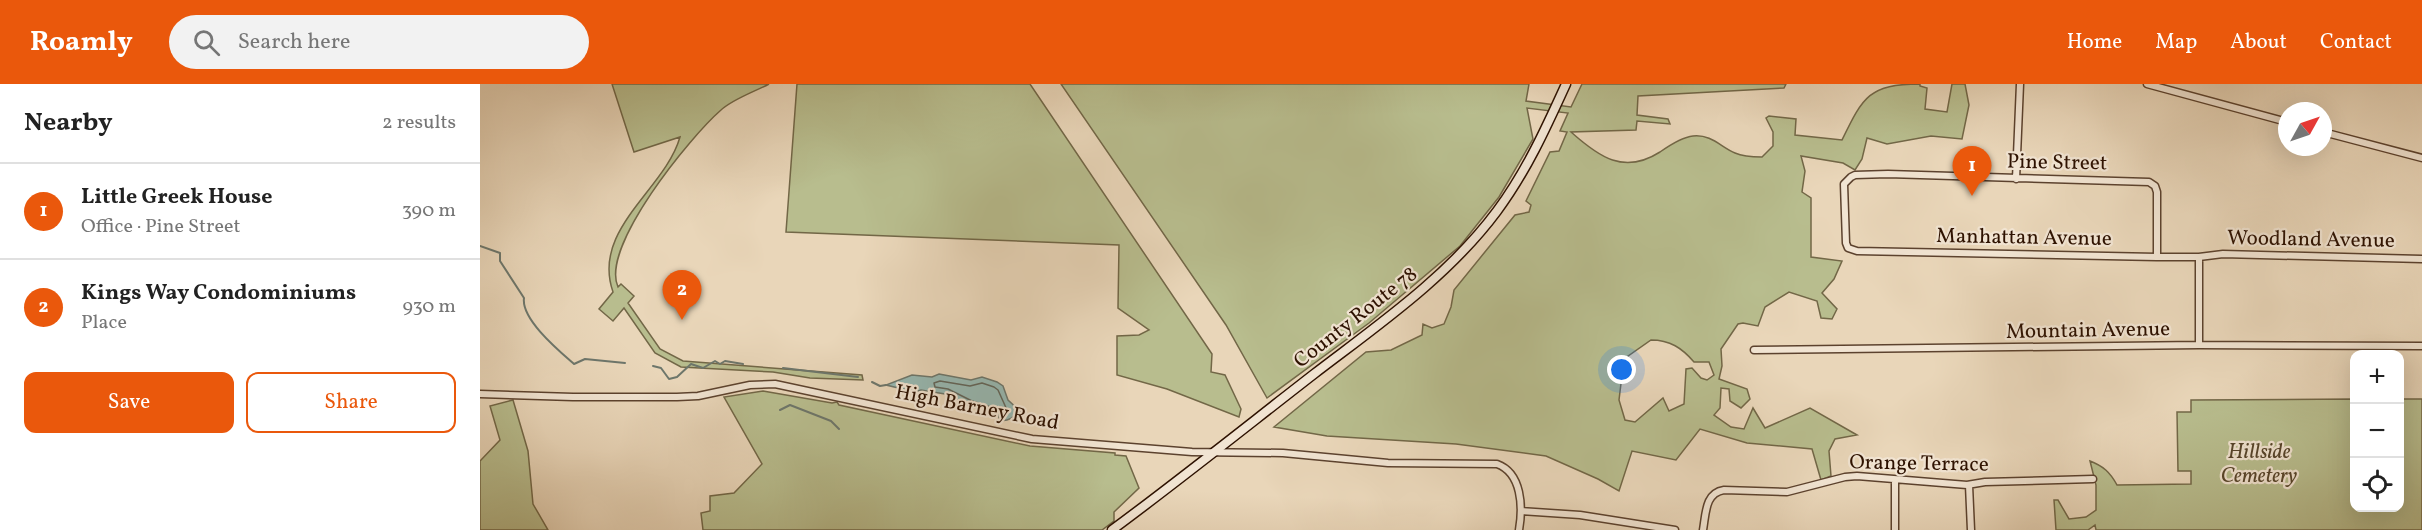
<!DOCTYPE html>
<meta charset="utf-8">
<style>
body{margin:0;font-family:Vollkorn,serif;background:#f2f2f2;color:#222}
.controls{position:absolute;right:18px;bottom:18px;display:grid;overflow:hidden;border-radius:12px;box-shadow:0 6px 24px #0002}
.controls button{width:54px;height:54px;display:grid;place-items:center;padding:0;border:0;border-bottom:2px solid #e0e0e0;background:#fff;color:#222;font:30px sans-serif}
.compass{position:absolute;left:1798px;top:18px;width:54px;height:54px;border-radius:50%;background:#fff;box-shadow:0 6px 24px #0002;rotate:50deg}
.you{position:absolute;left:1142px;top:286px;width:21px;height:21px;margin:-15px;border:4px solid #fff;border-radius:50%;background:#1a73e8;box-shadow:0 0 0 9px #1a73e833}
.badge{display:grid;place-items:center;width:39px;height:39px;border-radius:50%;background:#ea580c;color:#fff;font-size:20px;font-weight:700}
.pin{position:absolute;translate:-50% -50px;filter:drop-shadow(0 2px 3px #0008)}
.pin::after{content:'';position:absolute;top:32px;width:21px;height:18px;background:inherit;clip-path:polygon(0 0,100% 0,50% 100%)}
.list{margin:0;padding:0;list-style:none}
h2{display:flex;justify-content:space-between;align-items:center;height:78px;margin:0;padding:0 24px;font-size:26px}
h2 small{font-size:20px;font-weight:400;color:#767676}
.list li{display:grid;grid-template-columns:39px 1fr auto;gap:18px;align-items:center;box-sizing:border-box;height:96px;padding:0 24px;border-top:2px solid #e0e0e0}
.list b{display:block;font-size:22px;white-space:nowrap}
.list p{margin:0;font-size:20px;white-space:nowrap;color:#767676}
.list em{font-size:20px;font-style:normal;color:#767676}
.actions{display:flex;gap:12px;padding:18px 24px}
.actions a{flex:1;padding:14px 0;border:2px solid #ea580c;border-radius:12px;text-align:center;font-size:21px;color:#ea580c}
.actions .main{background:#ea580c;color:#fff}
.icon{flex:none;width:33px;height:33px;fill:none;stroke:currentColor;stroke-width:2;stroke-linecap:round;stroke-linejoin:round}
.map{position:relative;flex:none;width:1942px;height:446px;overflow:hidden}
header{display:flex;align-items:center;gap:36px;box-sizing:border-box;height:84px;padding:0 30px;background:#ea580c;color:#fff}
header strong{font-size:28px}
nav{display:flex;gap:33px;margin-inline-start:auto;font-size:21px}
.search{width:420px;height:54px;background:#f2f2f2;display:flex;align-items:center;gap:15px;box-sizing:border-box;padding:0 21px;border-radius:33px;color:#767676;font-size:22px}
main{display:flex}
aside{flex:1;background:#fff}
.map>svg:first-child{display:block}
</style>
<header>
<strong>Roamly</strong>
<div class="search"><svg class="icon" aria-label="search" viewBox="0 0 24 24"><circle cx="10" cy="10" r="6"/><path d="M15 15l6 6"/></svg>Search here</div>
<nav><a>Home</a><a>Map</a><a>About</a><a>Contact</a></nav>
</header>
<main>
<aside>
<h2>Nearby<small>2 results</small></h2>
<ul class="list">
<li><span class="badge">1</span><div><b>Little Greek House</b><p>Office · Pine Street</p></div><em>390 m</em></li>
<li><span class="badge">2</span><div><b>Kings Way Condominiums</b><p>Place</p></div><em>930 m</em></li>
</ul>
<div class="actions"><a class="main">Save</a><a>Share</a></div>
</aside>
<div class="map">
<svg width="1942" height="446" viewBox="0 0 1942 446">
<rect width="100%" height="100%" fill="#e9d6b9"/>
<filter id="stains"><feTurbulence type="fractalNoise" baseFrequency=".00333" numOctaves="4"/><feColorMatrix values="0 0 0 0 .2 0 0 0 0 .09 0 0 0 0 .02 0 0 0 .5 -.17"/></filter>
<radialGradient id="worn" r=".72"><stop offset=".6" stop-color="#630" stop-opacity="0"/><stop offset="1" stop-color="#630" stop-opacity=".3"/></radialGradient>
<path fill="#b8bd8e" stroke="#726747" stroke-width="1.5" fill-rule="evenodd" d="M 132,0 L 289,0 C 274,8 253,15 241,26 C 210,53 120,163 138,203 L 141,200 L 154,212 L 148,219 L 180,265 L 203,277 L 382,291 L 383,296 L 330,294 L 293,288 L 201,283 L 175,269 L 144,224 L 133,237 L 119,225 L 133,208 C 111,145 185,106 200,53 L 154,68 Z
M 317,0 L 550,0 L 732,270 L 731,288 L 745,291 L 761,325 L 759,333 L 687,305 L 637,291 L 637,252 L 659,251 L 669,246 L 638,224 L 639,161 L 306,148 Z
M 581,0 L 1049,0 L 1046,17 L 1091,23 L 1102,0 L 1306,0 L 1304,4 L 1158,12 L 1157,31 L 1188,35 L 1190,40 L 1157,37 L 1156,46 L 1091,48 C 1119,73 1144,91 1180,68 C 1190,61 1202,53 1213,52 C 1231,50 1241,63 1255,69 C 1264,73 1273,73 1282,73 L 1293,62 L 1293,48 L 1286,34 L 1289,32 L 1316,35 L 1315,51 L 1362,56 C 1383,13 1389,0 1440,0 L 1440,2 L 1447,4 L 1445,25 L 1467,28 L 1472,0 L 1485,0 L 1489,21 L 1482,55 L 1451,52 L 1407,60 L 1387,54 L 1382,75 L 1375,86 L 1363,79 L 1321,72 L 1325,87 L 1322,108 L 1331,114 L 1331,173 L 1362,177 L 1354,195 L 1342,209 L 1357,225 L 1352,235 L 1341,234 L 1337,217 L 1309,208 L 1285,223 L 1278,242 L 1263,239 L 1258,240 L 1241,265 L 1242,282 L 1239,295 L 1267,305 L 1270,315 L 1261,324 L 1250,317 L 1249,305 L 1241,304 L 1240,324 L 1234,331 L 1251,343 L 1264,345 L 1273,324 L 1285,344 L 1330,324 L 1377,351 L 1355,355 L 1349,367 L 1351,392 L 1341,396 L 1332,365 L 1267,359 L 1220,345 L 1196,376 L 1152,367 L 1139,407 L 1118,395 L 1066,372 L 976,360 L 847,352 L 794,343 L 886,268 L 911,266 L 942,251 L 943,240 L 952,244 L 964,240 L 971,223 L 974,206 L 1035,131 L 1049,128 L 1051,121 L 1046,117 L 1070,68 L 1079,67 L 1087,48 L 1080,47 L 1088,29 L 1047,24 L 1053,55 L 1019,113 L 980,162 L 889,239 L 787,314 L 746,241 ZM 1171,256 C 1190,256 1202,264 1214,278 L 1229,278 L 1234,291 L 1227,296 L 1221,294 L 1212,284 L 1206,285 L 1204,320 L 1189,327 L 1183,314 L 1155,338 L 1145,336 L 1139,316 L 1144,275 Z
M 283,307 L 352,319 L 357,318 L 359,321 L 550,362 L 635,369 L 635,371 L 646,372 L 659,404 L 634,428 L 634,437 L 622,446 L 223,446 L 221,429 L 230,427 L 230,412 L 254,409 L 282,380 L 244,313 Z
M 1874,315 L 1874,424 L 1920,424 L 1920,315 L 1942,315 L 1942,446 L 1616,446 L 1615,441 L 1608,446 L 1576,446 L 1574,416 L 1578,416 L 1589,435 L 1606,433 L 1616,426 L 1616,401 L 1610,377 C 1623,382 1630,388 1637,401 L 1711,400 L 1711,387 L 1698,387 L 1697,328 L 1711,328 L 1711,316 Z
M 33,316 L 48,367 L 53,420 L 68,446 L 0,446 L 0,377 L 20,356 L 10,322 Z"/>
<path fill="#97b9b3" stroke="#6d766b" stroke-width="1.5" d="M 459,290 L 491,296 L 502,293 L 517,298 L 523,302 L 528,316 L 540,327 C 535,333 527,338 520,336 L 518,331 L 489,322 L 465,310 L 441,306 L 435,308 L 406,301 L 432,291 L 452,293 Z"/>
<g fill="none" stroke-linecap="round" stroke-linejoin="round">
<path stroke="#62655a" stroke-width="1.5" d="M 460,297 L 490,302 L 502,299 L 514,303 L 518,306 L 527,326 L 523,327 L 492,317 L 468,305 L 455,303 L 454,299 Z"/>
<path stroke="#6d766b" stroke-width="2" d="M 0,162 L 20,169 L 20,177 L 44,214 C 41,235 78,266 94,280 L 105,275 L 145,279
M 173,282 L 181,284 L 189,295 L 197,293 L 211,280 L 223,284 L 235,277 L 240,280 L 245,277 L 263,280
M 303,284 L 378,293
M 392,298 L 400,302 L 406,301
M 300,326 L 310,321 L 351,337 L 359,345"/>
<defs>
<path id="street" d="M 1667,0 L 1807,38
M 1843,48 L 1942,74
M 1536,95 L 1540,0
M 1677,173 L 1677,108 L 1675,102 L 1669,98 L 1408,90 L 1375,91 L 1371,93 L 1364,100 L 1366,159 L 1368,164 L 1377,167 L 1677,173 L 1719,173 L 1743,170 L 1942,175
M 1719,173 L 1719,261
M 1274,266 L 1719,261 L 1942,262
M 0,310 L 93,313 L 197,313 L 218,312 L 270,301 L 295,300 L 552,355 L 712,368 L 803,369 L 908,379 L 1017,380 C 1042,389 1043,423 1039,446
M 1489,401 L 1491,446
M 1041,427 L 1100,431 L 1195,446
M 1223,446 C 1226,429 1225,409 1244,406 L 1307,408 L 1365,393 L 1377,392 L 1487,401 L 1505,398 L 1613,395
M 1415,446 L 1415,396"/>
<path id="secondary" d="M 632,446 C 701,395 767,342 834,290 C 898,241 968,193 1017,127 C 1046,88 1066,44 1086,0"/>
</defs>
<use href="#street" stroke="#5c422e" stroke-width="9"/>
<use href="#secondary" stroke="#2d1100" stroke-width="11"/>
<use href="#street" stroke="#f1e4d2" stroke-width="6"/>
<use href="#secondary" stroke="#f1e4d2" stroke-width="8"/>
</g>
<g text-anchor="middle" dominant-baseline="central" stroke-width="4.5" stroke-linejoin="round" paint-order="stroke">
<g font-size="21" fill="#2d1100" stroke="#f1e4d2">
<text transform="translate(1577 79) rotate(1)">Pine Street</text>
<text transform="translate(1544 154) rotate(1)">Manhattan Avenue</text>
<text transform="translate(1831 156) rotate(1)">Woodland Avenue</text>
<text transform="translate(876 234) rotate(-38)">County Route 78</text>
<text transform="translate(1608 247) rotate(-1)">Mountain Avenue</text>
<text transform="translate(497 324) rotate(11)">High Barney Road</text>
<text transform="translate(1439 380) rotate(1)">Orange Terrace</text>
</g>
<g font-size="21" font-style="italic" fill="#57452b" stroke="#f1e4d2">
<text x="1779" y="368">Hillside<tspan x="1779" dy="24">Cemetery</tspan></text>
</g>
</g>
<rect width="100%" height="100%" filter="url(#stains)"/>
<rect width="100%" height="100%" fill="url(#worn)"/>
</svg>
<div class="controls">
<button>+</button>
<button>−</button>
<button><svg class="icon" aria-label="locate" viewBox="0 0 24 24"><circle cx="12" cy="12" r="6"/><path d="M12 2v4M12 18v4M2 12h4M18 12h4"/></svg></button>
</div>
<svg class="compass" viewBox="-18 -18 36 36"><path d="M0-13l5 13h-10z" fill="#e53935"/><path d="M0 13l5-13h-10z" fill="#767676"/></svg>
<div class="you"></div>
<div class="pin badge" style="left:1492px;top:112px">1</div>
<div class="pin badge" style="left:202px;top:236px">2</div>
</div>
</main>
